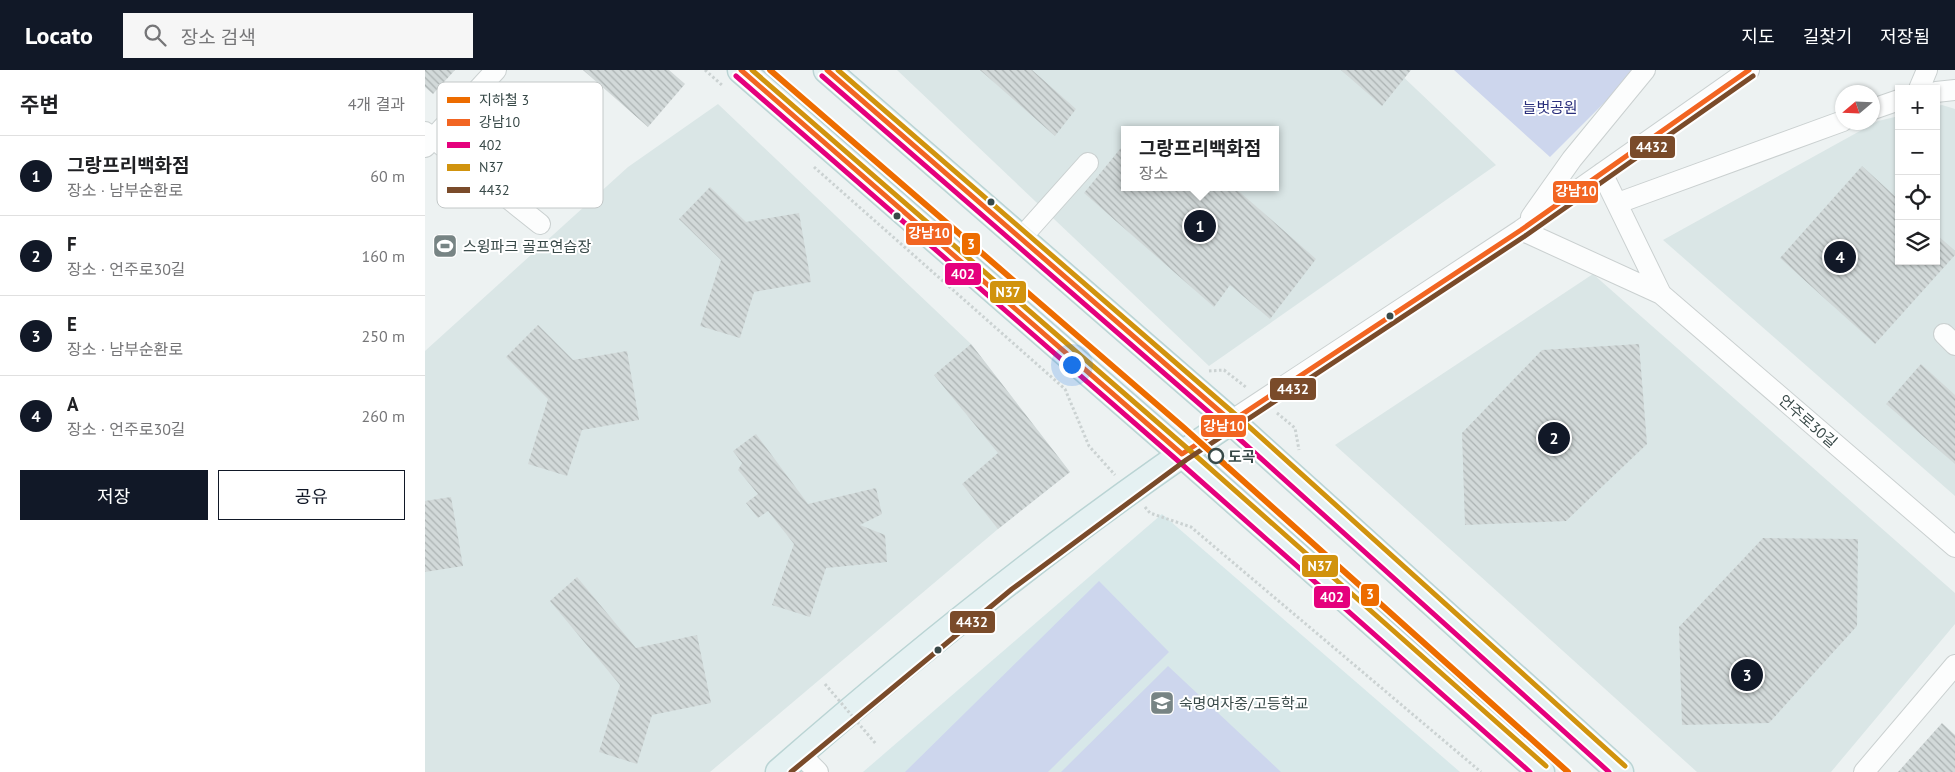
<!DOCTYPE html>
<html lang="ko">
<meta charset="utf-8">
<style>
body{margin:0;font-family:"PT Sans","Noto Sans KR",sans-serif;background:#f6f6f6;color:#202124}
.controls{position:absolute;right:15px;top:15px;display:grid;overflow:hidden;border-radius:0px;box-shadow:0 1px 4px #0004}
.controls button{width:45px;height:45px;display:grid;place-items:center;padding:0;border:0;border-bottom:1px solid #e0e0e0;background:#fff;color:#202124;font:25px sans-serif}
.compass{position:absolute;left:1410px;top:15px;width:45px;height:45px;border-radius:50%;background:#fff;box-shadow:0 1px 4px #0004;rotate:251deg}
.you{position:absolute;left:646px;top:294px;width:18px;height:18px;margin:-12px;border:4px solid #fff;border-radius:50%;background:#1a73e8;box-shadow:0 0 0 8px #1a73e833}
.badge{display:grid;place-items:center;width:32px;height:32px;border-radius:50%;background:#111827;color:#fff;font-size:16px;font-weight:700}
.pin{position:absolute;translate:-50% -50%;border:2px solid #fff;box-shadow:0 1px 5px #0006}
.popup{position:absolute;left:696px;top:56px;width:158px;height:65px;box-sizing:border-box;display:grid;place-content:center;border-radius:0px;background:#fff;filter:drop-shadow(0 1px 4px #0005);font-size:16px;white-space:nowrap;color:#757577}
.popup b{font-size:19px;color:#202124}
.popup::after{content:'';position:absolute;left:50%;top:100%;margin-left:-10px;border:10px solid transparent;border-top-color:#fff}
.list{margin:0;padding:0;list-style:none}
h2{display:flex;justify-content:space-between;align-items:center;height:65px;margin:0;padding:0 20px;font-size:21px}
h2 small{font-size:16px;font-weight:400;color:#757577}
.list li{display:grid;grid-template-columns:32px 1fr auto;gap:15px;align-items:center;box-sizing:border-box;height:80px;padding:0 20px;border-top:1px solid #e0e0e0}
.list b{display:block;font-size:19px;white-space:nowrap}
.list p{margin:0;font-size:16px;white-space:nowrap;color:#757577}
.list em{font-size:16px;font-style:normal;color:#757577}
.actions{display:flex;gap:10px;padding:15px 20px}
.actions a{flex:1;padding:11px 0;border:1px solid #111827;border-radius:0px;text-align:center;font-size:18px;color:#111827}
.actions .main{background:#111827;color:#fff}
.icon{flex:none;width:28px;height:28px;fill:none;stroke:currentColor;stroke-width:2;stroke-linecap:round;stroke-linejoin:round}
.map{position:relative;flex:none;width:1530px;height:702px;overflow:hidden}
header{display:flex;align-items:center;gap:30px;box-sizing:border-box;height:70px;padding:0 25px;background:#111827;color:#fff}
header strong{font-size:24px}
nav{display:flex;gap:28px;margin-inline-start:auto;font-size:18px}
.search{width:350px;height:45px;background:#f6f6f6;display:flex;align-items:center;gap:12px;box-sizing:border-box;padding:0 18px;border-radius:0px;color:#757577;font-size:19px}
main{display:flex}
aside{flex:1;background:#fff}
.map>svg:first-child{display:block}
</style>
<header>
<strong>Locato</strong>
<div class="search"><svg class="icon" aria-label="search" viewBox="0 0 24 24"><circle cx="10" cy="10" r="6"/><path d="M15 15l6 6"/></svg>장소 검색</div>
<nav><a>지도</a><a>길찾기</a><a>저장됨</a></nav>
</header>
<main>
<aside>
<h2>주변<small>4개 결과</small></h2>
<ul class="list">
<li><span class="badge">1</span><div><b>그랑프리백화점</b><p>장소 · 남부순환로</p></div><em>60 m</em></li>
<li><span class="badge">2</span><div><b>F</b><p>장소 · 언주로30길</p></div><em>160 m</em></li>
<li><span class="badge">3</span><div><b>E</b><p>장소 · 남부순환로</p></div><em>250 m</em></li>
<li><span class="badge">4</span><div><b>A</b><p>장소 · 언주로30길</p></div><em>260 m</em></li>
</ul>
<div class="actions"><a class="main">저장</a><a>공유</a></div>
</aside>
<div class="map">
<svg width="1530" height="702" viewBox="0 0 1530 702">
<defs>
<pattern id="building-back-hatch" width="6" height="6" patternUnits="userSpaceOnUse" patternTransform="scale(1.25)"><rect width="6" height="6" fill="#d2d9d9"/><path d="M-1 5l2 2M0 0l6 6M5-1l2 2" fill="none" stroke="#abb2b2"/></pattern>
</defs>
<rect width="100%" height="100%" fill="#edf2f2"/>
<path fill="#dae6e6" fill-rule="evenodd" d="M 472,0 L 971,0 L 1071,95 L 784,296 ZM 700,60 L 850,60 L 850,117 L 700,117 Z
M 293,34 L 546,274 L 645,402 L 573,459 L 285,702 L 0,702 L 0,281 L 203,97 Z
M 1517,35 L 1530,39 L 1530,426 L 1238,170 L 1453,51 L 1474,46 L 1474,191 L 1511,191 L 1511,36 Z
M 1168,204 L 1530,523 L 1530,554 L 1406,702 L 1272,702 L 910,375 Z"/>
<path fill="#d8e8e9" d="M 737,444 L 1035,702 L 438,702 Z"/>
<path fill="#cdd6ed" d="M 1029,0 L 1212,0 L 1125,87 Z
M 674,511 L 744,582 L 623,702 L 480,702 Z
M 743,596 L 856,702 L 636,702 Z"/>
<path fill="url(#building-back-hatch)" d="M 0,0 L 30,0 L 8,24 L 0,17 Z
M 158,0 L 244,0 L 260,14 L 223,57 Z
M 555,0 L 607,0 L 651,39 L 630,66 Z
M 916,0 L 986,0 L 957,36 Z
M 105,32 L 163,83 L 128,123 L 70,72 Z
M 700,73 L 700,117 L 809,117 L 891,189 L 845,249 L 805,215 L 789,237 L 659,123 Z
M 1437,96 L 1474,130 L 1474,191 L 1511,191 L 1511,164 L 1530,181 L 1530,185 L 1450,274 L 1355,188 Z
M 285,117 L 321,152 L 374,143 L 386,212 L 329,222 L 315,268 L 275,256 L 296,190 L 254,149 Z
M 113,255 L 148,290 L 202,281 L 214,350 L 157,360 L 142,406 L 103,394 L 123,329 L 81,287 Z
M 546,274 L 645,402 L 573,459 L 537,414 L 573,383 L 509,305 Z
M 1214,274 L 1222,374 L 1141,451 L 1040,455 L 1037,363 L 1117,280 Z
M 1496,294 L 1530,325 L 1530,394 L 1461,334 Z
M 331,364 L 383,434 L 451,418 L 457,444 L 435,455 L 460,465 L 462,492 L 401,498 L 385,547 L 347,535 L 369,474 L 343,441 L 333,448 L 321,433 L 333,424 L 313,400 L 317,393 L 308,381 Z
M 26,427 L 38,496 L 0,502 L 0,431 Z
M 1338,468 L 1433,469 L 1432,556 L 1344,653 L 1257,655 L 1254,557 Z
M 152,507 L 211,578 L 272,565 L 286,633 L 227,645 L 212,694 L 174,682 L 195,615 L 125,531 Z
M 1517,653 L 1530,665 L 1530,702 L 1473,702 Z"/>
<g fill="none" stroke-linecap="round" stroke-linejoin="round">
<defs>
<path id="minor" d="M 1494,19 L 1502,0
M 1511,22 L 1530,20
M 1448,39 L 1474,30
M 0,62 L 115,154
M 0,77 L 71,0
M 1177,103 L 1236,224
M 1193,133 L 1418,51
M 1106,147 L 1147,89 L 1220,0
M 1096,160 L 1236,224 L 1530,477
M 596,168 L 663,93
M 1519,264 L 1530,275
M 806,351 L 1096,160 L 1324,0
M 375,684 L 393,702
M 1439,702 L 1530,595"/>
<path id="major" d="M 316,0 L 757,384 L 1116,702
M 402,0 L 806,351 L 1195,702
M 354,702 C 497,577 647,457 806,351"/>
</defs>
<use href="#minor" stroke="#cad0d0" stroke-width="22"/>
<use href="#major" stroke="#bad4d4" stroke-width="29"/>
<path stroke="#cbd2d2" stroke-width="3" stroke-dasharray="2.5 2.5" stroke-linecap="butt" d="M 280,0 L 298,16
M 389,97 L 640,319 L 664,376 L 690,405
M 784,301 L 799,300 L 822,318
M 852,343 L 870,358 L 874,380
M 720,437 L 725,443 L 766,457 L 1056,702"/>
<use href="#minor" stroke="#fcfdfd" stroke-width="20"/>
<use href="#major" stroke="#e5f1f2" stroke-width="26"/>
<path stroke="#cbd2d2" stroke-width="3" stroke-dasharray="2.5 2.5" stroke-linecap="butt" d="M 400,614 L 451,674"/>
<defs>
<path id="bus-1" d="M 316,0 L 757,384 L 1096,160 L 1324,0
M 402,0 L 806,351"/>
<path id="bus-2" d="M 311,6 L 752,390 L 1105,702
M 397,6 L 801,357 L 1184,702"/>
<path id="bus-3" d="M 327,0 L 762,378 L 1121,696
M 413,0 L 811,345 L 1200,696"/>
<path id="bus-4" d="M 366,702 L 587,519 L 761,390 L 1100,166 L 1328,6"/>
</defs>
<use href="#bus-1" stroke="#fff" stroke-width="9"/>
<use href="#bus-2" stroke="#fff" stroke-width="9"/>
<use href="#bus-3" stroke="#fff" stroke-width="9"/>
<use href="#bus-4" stroke="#fff" stroke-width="9"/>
<use href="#bus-1" stroke="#f26522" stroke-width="5"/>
<use href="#bus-2" stroke="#e5007d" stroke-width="5"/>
<use href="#bus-3" stroke="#d1930e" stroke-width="5"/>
<use href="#bus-4" stroke="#7a4b2a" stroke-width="5"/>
<defs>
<path id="metro-1" d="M 345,0 L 758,357 L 1143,702"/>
</defs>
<use href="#metro-1" stroke="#fff" stroke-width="10"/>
<use href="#metro-1" stroke="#ed6c00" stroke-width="6"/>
</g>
<defs>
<symbol id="stadium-square" viewBox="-11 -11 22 22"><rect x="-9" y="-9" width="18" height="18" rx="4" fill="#778484" stroke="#fff"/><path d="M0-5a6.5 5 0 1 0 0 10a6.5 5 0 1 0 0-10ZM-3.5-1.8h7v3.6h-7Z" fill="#fff"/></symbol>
<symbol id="school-square" viewBox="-11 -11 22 22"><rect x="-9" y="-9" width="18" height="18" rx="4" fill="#778484" stroke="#fff"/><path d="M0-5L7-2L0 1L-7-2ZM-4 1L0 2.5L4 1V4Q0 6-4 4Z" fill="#fff"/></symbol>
</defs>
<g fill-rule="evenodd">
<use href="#stadium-square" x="6" y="162" width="28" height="28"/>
<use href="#school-square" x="723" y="619" width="28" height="28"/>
</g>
<g fill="#384948" stroke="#fff" stroke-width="2">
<circle cx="566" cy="132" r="4.5"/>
<circle cx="472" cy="146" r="4.5"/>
<circle cx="965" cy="246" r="4.5"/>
<circle cx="513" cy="580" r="4.5"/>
</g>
<circle fill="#fff" stroke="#384948" stroke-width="2.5" cx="791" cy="386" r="7"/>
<g text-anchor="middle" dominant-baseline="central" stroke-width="4" stroke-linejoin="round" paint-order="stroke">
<g font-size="15" fill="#2a2f7c" stroke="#fff">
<text x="1125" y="37">늘벗공원</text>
</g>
<g font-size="15" fill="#384948" stroke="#fff" text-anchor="start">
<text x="38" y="176">스윙파크 골프연습장</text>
<text x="754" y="633">숙명여자중/고등학교</text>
</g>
<g font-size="15" fill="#384948" stroke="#fff">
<text transform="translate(1383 351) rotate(41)">언주로30길</text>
</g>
<g font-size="15" font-weight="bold" fill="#384948" stroke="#fff" text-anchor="start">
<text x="803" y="386">도곡</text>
</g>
</g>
<rect x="12" y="12" width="166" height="126" rx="8" fill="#fff" stroke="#c3c8c8" stroke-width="1"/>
<rect x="22" y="27" width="23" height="6" fill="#ed6c00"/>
<rect x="22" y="49" width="23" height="7" fill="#f26522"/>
<rect x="22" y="72" width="23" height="6" fill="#e5007d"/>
<rect x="22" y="94" width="23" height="7" fill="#d1930e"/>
<rect x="22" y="117" width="23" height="6" fill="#7a4b2a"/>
<g font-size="14" fill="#384948">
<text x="54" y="35">지하철 3</text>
<text x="54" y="57">강남10</text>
<text x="54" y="80">402</text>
<text x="54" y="102">N37</text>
<text x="54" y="125">4432</text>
</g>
<g stroke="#fff" stroke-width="2">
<rect x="1204" y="65" width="47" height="24" rx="5" fill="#7a4b2a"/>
<rect x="1127" y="110" width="47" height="24" rx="5" fill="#f26522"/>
<rect x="480" y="152" width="48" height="24" rx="5" fill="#f26522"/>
<rect x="536" y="162" width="20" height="24" rx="5" fill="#ed6c00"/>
<rect x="519" y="192" width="38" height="24" rx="5" fill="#e5007d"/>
<rect x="564" y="210" width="38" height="24" rx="5" fill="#d1930e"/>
<rect x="844" y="307" width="48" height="24" rx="5" fill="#7a4b2a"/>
<rect x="775" y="344" width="47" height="24" rx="5" fill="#f26522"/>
<rect x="876" y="484" width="38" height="24" rx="5" fill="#d1930e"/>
<rect x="935" y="513" width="20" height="24" rx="5" fill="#ed6c00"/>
<rect x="888" y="515" width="38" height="24" rx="5" fill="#e5007d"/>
<rect x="524" y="540" width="47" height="24" rx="5" fill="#7a4b2a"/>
</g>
<g font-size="14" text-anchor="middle" font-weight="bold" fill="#fff">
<text x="1227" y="82">4432</text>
<text x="1151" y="126">강남10</text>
<text x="504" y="168">강남10</text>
<text x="546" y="179">3</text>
<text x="538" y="209">402</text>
<text x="583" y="227">N37</text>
<text x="868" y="324">4432</text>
<text x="799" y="361">강남10</text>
<text x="895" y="501">N37</text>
<text x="945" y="529">3</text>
<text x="907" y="532">402</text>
<text x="547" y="557">4432</text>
</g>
</svg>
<div class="controls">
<button>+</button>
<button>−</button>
<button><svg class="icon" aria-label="locate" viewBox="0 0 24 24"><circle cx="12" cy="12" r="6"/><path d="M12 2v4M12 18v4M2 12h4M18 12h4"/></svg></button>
<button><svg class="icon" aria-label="layers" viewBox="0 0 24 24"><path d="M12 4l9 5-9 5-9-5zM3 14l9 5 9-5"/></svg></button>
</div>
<svg class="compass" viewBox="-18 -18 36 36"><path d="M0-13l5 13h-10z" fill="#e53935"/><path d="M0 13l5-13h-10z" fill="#757577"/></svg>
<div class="you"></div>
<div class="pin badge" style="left:775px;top:156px">1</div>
<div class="popup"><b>그랑프리백화점</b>장소</div>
<div class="pin badge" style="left:1129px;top:368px">2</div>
<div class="pin badge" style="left:1322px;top:605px">3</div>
<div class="pin badge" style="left:1415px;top:187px">4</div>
</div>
</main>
